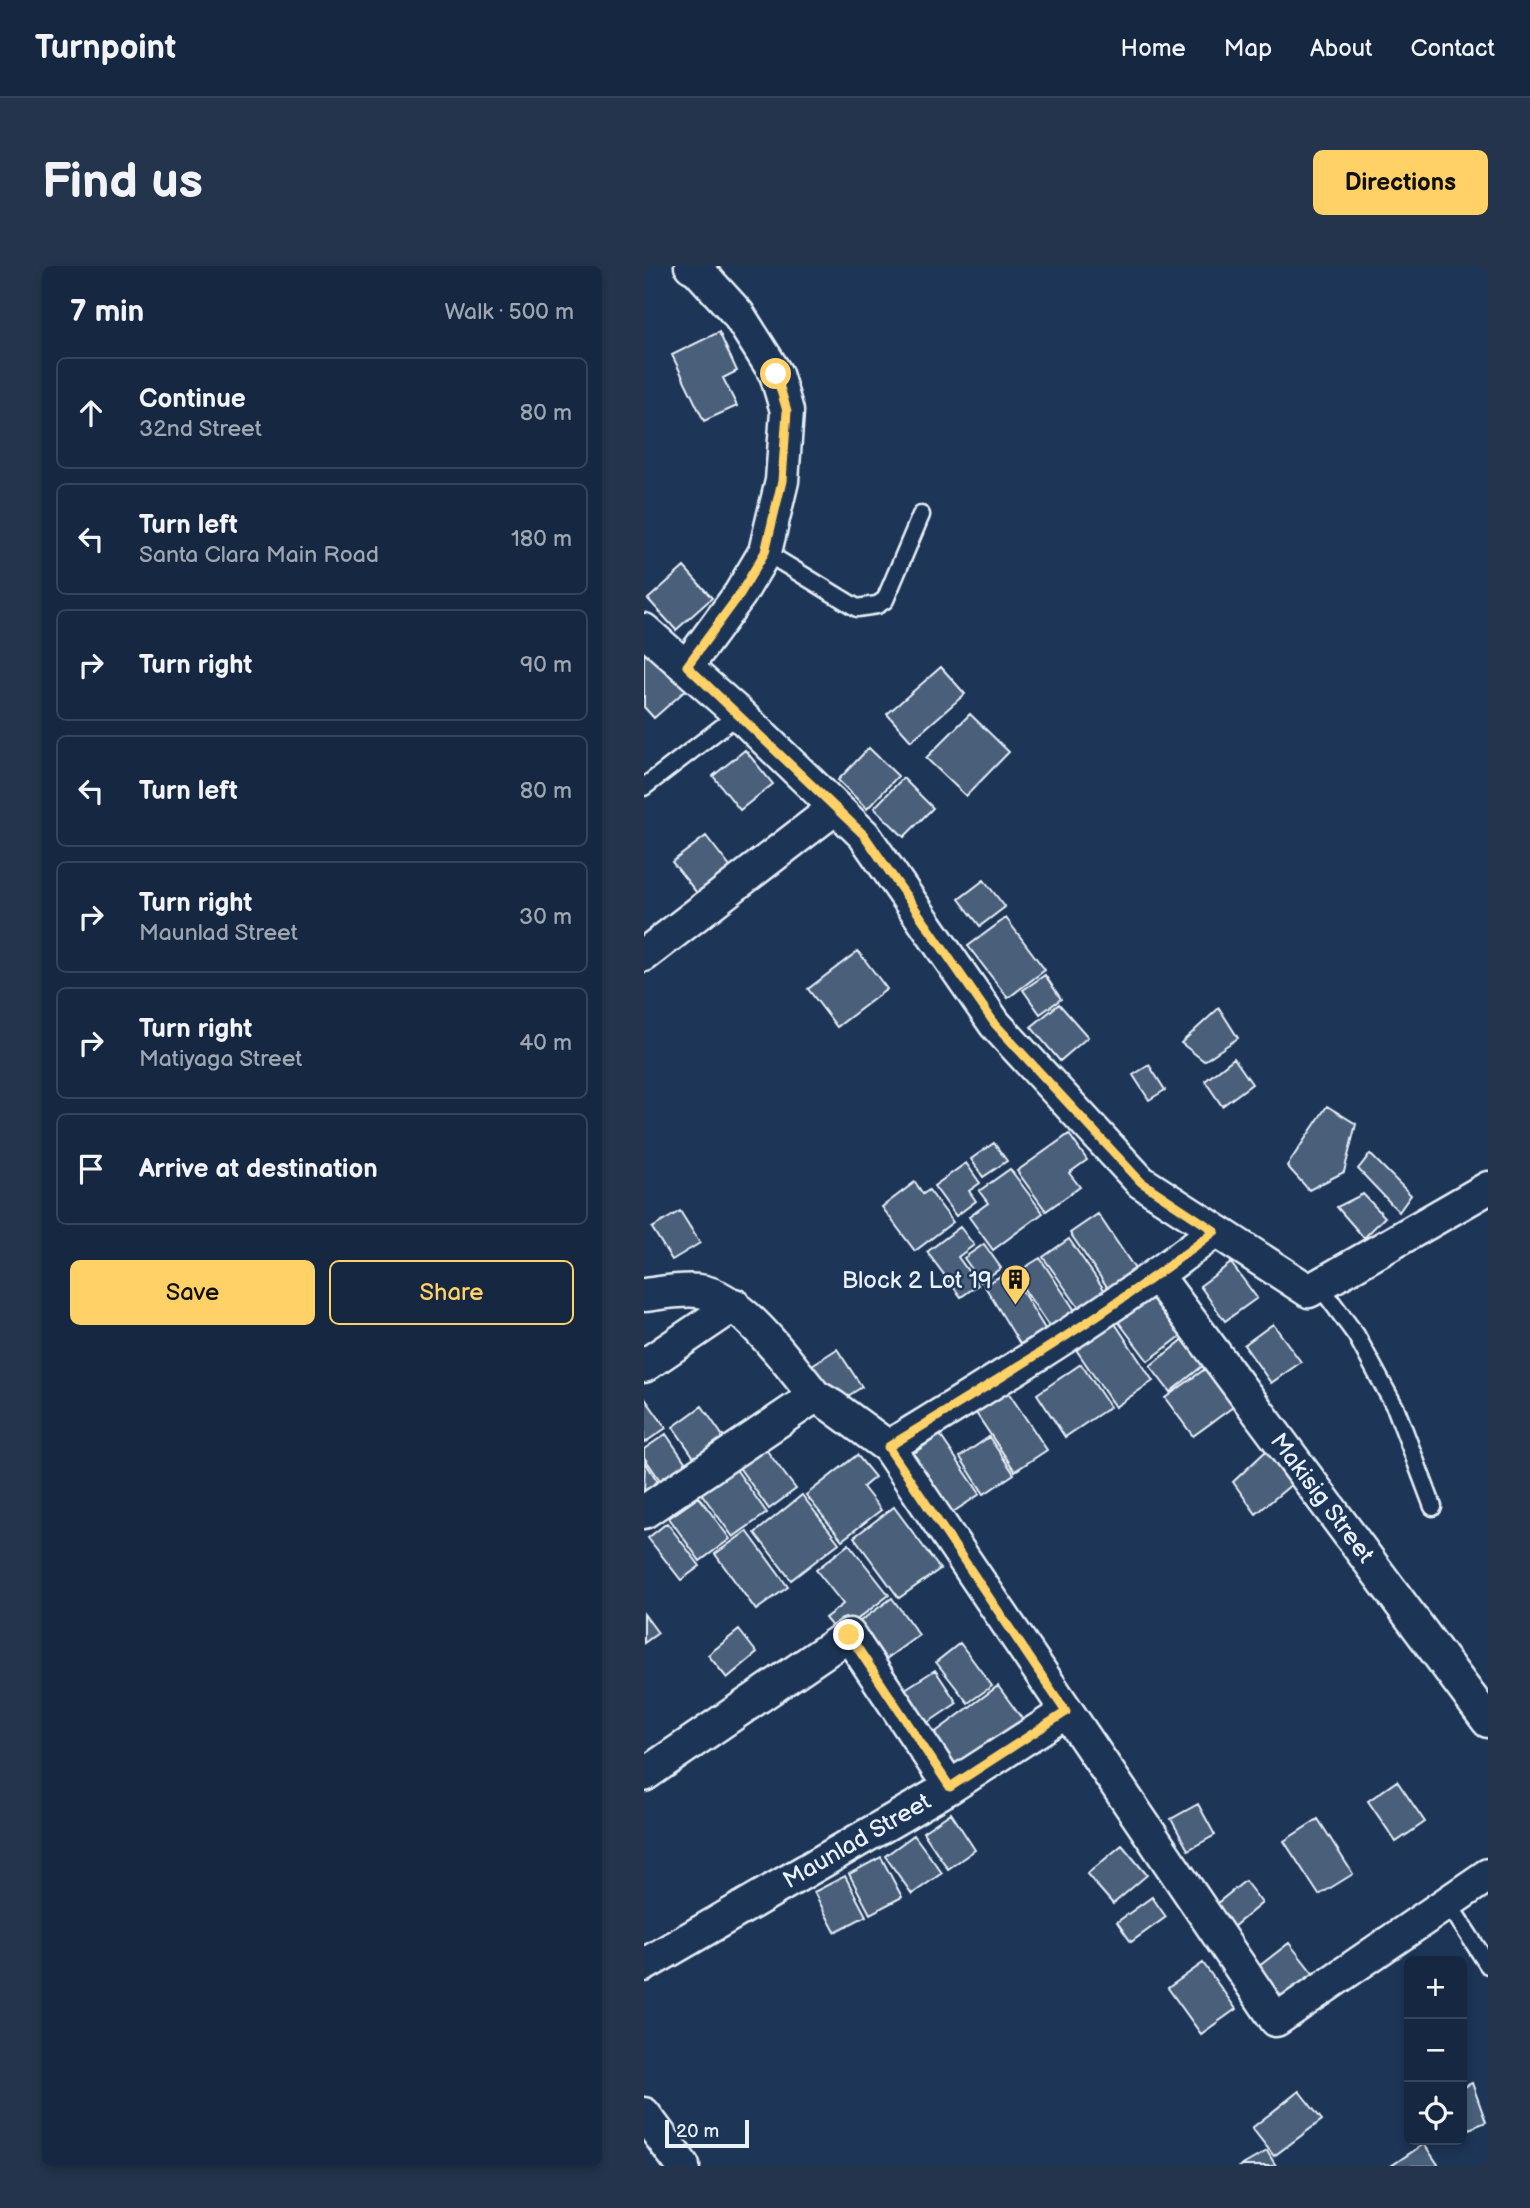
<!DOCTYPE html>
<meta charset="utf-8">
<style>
body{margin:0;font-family:"Balsamiq Sans",sans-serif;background:#23344c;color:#f1f3f6}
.controls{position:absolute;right:21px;bottom:21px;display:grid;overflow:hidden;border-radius:10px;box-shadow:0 4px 10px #0003}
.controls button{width:63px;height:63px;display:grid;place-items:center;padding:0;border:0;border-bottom:2px solid #35445a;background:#162841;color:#f1f3f6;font:35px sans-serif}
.scale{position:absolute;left:21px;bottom:18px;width:84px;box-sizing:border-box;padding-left:7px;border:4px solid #e8f1f8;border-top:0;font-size:19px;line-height:24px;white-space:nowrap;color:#e8f1f8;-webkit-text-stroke:5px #1d3557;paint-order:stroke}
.stop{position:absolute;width:21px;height:21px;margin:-16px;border:5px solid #ffd166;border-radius:50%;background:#fff}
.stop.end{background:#ffd166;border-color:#fff;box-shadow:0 2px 7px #0008}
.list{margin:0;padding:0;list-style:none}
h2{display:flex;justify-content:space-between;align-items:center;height:91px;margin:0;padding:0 28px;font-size:30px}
h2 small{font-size:23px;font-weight:400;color:#9ea6b1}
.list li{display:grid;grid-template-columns:46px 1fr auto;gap:21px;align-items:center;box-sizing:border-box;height:112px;margin:0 14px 14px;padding:0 14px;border:2px solid #35445a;border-radius:10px}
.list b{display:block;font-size:26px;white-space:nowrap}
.list p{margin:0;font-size:23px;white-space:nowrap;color:#9ea6b1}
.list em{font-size:23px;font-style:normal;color:#9ea6b1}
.actions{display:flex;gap:14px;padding:21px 28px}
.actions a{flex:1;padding:16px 0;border:2px solid #ffd166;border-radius:10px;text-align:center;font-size:24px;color:#ffd166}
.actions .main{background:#ffd166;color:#111}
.icon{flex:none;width:38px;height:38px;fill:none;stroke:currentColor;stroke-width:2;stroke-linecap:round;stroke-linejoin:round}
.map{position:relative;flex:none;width:844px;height:1900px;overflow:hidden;border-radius:10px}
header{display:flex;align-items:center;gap:42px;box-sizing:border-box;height:98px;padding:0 35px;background:#162841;border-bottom:2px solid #35445a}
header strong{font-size:33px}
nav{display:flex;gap:38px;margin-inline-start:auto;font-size:24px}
.intro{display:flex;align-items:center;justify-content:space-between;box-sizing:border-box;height:168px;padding:0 42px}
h1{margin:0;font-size:49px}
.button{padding:18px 32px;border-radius:10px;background:#ffd166;color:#111;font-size:24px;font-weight:700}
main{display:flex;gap:42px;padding:0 42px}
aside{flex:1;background:#162841;border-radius:10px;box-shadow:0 4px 10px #0003}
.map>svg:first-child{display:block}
</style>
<header>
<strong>Turnpoint</strong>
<nav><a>Home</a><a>Map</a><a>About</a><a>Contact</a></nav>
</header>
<div class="intro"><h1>Find us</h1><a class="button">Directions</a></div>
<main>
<aside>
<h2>7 min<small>Walk · 500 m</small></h2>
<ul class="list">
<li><svg class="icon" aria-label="ahead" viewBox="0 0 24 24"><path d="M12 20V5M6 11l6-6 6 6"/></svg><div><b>Continue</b><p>32nd Street</p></div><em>80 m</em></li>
<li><svg class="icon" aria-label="left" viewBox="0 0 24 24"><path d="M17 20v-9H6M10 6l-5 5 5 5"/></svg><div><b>Turn left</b><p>Santa Clara Main Road</p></div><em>180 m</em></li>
<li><svg class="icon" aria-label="right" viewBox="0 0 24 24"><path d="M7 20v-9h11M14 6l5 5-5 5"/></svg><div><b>Turn right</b></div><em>90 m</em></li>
<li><svg class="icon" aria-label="left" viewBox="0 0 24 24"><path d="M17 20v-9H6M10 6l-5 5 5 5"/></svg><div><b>Turn left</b></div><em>80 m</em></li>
<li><svg class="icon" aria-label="right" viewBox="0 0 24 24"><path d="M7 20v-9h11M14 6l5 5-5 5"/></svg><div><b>Turn right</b><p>Maunlad Street</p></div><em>30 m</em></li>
<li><svg class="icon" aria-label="right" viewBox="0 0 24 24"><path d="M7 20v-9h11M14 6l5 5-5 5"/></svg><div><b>Turn right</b><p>Matiyaga Street</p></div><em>40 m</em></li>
<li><svg class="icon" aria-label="arrive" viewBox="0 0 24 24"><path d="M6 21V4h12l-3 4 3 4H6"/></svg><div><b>Arrive at destination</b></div></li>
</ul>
<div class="actions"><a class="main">Save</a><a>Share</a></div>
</aside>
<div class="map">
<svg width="844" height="1900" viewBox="0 0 844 1900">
<rect width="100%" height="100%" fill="#1d3557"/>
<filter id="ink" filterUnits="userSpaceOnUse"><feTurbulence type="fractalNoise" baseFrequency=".0143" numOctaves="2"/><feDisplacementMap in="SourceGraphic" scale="14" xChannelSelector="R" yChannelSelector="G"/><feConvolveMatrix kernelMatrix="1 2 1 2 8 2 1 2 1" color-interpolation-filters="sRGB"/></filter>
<g filter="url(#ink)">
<path fill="#495e7a" stroke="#e8f1f8" stroke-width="2" d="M 75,66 L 93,105 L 79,112 L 93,140 L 60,155 L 28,89 Z
M 40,301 L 68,332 L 32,364 L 4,333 Z
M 6,381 L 43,423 L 10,452 L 0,441 L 0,386 Z
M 297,401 L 321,428 L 267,475 L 243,448 Z
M 326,448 L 365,486 L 322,530 L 282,492 Z
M 225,482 L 254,510 L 223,543 L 194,514 Z
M 101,484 L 129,518 L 96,544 L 69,510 Z
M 259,512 L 289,542 L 260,571 L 230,542 Z
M 62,570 L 90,606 L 57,632 L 28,596 Z
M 340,614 L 361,641 L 336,660 L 315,633 Z
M 362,652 L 401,704 L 364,732 L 324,680 Z
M 214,685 L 243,723 L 193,761 L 164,723 Z
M 401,709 L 417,733 L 396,748 L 379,724 Z
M 415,738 L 444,771 L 416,795 L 387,761 Z
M 575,742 L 594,772 L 560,795 L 537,777 Z
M 590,792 L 608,818 L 578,840 L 561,815 Z
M 505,799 L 521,824 L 505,834 L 489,809 Z
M 683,840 L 712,858 L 700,906 L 665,924 L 643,900 Z
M 425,868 L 443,894 L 425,907 L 436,921 L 402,945 L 373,905 Z
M 350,877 L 363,895 L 339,911 L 327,893 Z
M 726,888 L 767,929 L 755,946 L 714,903 Z
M 322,897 L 336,917 L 325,925 L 332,935 L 312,950 L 290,920 Z
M 366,903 L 399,947 L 349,984 L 325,951 L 344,937 L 335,925 Z
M 271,916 L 279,928 L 285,924 L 309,956 L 271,985 L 238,941 Z
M 719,928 L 741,951 L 720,972 L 693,941 Z
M 36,945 L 56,977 L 28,994 L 8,962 Z
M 454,948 L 493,1006 L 466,1025 L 426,967 Z
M 316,961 L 330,979 L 314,991 L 334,1019 L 317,1031 L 283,986 Z
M 425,973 L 466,1032 L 440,1049 L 399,991 Z
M 340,978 L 357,1002 L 337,1016 L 320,992 Z
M 396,992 L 434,1049 L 408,1065 L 370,1008 Z
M 587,997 L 613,1032 L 581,1055 L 556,1020 Z
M 366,1005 L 401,1063 L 376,1078 L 340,1019 Z
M 506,1030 L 537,1070 L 504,1095 L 473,1054 Z
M 470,1056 L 509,1115 L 471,1141 L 431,1082 Z
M 629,1058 L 657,1096 L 627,1117 L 600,1079 Z
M 541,1072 L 561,1098 L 526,1126 L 506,1100 Z
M 193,1083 L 218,1121 L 193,1137 L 168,1099 Z
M 437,1098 L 466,1141 L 421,1171 L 393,1128 Z
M 561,1103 L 589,1141 L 549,1170 L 521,1132 Z
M 364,1126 L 403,1184 L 371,1205 L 332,1147 Z
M 0,1131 L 22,1162 L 0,1177 Z
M 58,1140 L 85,1179 L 56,1200 L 29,1161 Z
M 22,1168 L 48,1206 L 22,1223 L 0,1191 L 0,1183 Z
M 296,1169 L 336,1228 L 300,1252 L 260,1194 Z
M 345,1171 L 370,1208 L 340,1228 L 316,1191 Z
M 120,1181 L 152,1223 L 125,1243 L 94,1200 Z
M 623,1184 L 648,1218 L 612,1248 L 589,1216 Z
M 213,1189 L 231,1211 L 219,1221 L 237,1244 L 198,1274 L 162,1229 Z
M 1,1196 L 20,1225 L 7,1234 L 0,1224 Z
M 91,1202 L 123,1247 L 89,1271 L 57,1227 Z
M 158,1229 L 195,1277 L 147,1314 L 111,1267 Z
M 55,1231 L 86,1273 L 56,1295 L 25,1252 Z
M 250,1241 L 296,1303 L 255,1332 L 210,1271 Z
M 23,1257 L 56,1300 L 37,1314 L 4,1272 Z
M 103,1265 L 144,1321 L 112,1344 L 71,1288 Z
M 205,1278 L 245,1329 L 194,1368 L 181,1352 L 199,1338 L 172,1304 Z
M 248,1332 L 275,1369 L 235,1398 L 208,1361 Z
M 0,1348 L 14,1367 L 0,1377 Z
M 95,1364 L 113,1387 L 83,1412 L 64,1389 Z
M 316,1377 L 348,1420 L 324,1437 L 292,1396 Z
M 291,1404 L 313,1437 L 282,1458 L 258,1425 Z
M 354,1420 L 379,1454 L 314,1502 L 289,1468 Z
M 753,1515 L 781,1556 L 752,1576 L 724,1535 Z
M 554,1538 L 571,1569 L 544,1584 L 527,1553 Z
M 307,1547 L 331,1584 L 304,1603 L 279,1566 Z
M 674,1553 L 709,1608 L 675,1629 L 640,1575 Z
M 270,1569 L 298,1607 L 268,1628 L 241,1590 Z
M 478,1579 L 503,1609 L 469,1638 L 443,1608 Z
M 237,1591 L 258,1631 L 226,1648 L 205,1608 Z
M 201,1610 L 222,1650 L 191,1666 L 170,1626 Z
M 601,1615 L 618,1637 L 589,1661 L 571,1639 Z
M 508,1631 L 522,1651 L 487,1676 L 473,1656 Z
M 645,1677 L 675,1715 L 640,1742 L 610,1704 Z
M 559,1697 L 592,1743 L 557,1768 L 524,1722 Z
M 828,1817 L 842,1856 L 818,1866 L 818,1822 Z
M 655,1825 L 678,1854 L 630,1890 L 608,1862 Z
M 780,1878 L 795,1900 L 747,1900 Z
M 623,1885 L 632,1900 L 597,1900 Z"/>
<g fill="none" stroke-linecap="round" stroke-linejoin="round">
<defs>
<path id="lane" d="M 121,286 L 213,342 L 233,339 L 241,334 L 277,249
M 0,521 L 95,448
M 676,1020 L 712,1069 L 752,1143 L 789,1241
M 804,1637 L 844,1699"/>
<path id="street" d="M 0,364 L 95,448 L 220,569 L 351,758 L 497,916 L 665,1025 L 844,922
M 43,400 L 96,328 L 121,286 L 138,215 L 143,145 L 132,108 L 94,48 L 53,3 L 47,0
M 0,689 L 191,542
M 513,1010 L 844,1455
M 0,1029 C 17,1027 38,1023 55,1025 C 98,1030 145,1099 171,1130
M 0,1100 L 90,1039
M 244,1181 C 355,1113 468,1045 571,965
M 0,1246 L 171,1130 L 188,1140 L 244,1181 L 632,1754 L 844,1609
M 0,1509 L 205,1369 L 306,1521
M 0,1699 L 306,1521 L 422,1446
M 0,1848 L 39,1900"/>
</defs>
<use href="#lane" stroke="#e8f1f8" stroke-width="21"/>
<use href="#street" stroke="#e8f1f8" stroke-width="37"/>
<use href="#lane" stroke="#1d3557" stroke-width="16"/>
<use href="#street" stroke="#1d3557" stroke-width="32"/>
</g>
</g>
<g fill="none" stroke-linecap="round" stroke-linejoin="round" filter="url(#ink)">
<path stroke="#ffd166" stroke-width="9" d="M 132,108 L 143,145 L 138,215 L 121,286 L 96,328 L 43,400 L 220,569 L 351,758 L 497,916 L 571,965 C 468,1045 355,1113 244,1181 L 422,1446 L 306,1521 L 205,1369"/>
</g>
<defs>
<symbol id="building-pin" viewBox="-11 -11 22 30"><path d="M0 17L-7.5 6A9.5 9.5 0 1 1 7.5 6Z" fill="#ffd166" stroke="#1d3557"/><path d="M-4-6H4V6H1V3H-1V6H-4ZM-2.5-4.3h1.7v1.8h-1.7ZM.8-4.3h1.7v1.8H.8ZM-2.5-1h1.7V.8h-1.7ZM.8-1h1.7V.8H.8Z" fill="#111"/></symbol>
</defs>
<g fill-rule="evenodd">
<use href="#building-pin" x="354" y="996" width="35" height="47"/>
</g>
<g text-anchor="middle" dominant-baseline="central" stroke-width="5" stroke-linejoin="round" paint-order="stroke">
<g font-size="24" fill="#e8f1f8" stroke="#1d3557" text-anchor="end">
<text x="348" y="1014">Block 2 Lot 19</text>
</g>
<g font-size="24" fill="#e8f1f8" stroke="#1d3557">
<text transform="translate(678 1232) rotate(53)">Makisig Street</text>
<text transform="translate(213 1575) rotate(-30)">Maunlad Street</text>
</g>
</g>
</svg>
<div class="controls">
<button>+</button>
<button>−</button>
<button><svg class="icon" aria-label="locate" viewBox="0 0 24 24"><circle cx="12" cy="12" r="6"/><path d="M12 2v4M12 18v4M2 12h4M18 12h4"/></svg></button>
</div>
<div class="scale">20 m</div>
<div class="stop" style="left:132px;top:108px"></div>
<div class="stop end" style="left:205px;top:1369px"></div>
</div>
</main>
